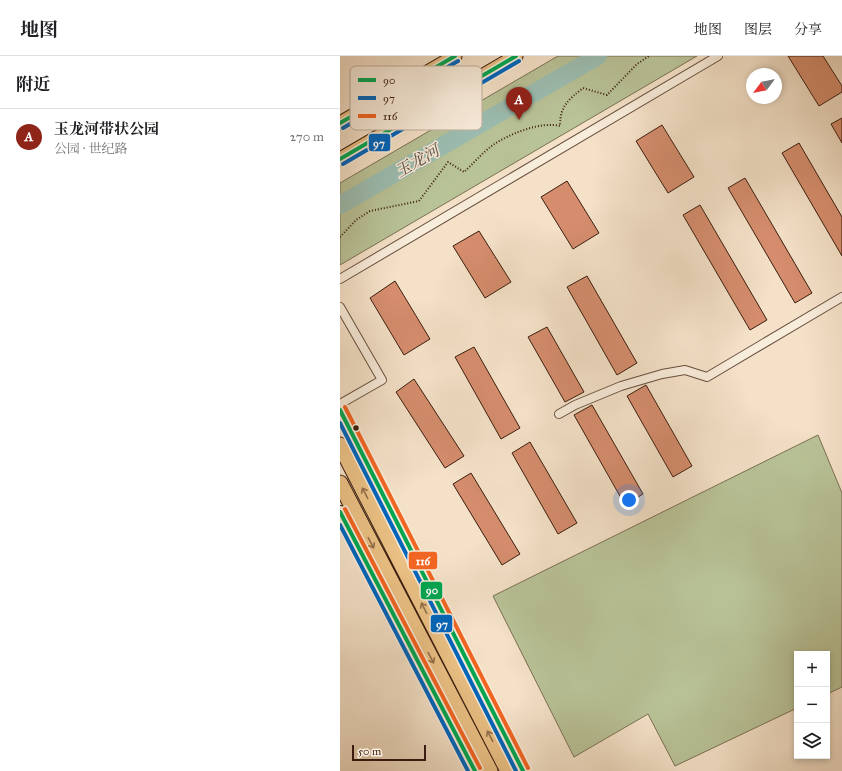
<!DOCTYPE html>
<html lang="zh">
<meta charset="utf-8">
<style>
body{margin:0;font-family:"IM FELL Great Primer","Noto Serif SC",serif;background:#f6f6f6;color:#202124}
.controls{position:absolute;right:12px;bottom:12px;display:grid;overflow:hidden;border-radius:0px;box-shadow:0 2px 6px #0003}
.controls button{width:36px;height:36px;display:grid;place-items:center;padding:0;border:0;border-bottom:1px solid #e0e0e0;background:#fff;color:#202124;font:20px sans-serif}
.compass{position:absolute;left:406px;top:12px;width:36px;height:36px;border-radius:50%;background:#fff;box-shadow:0 2px 6px #0003;rotate:238deg}
.scale{position:absolute;left:12px;bottom:10px;width:74px;box-sizing:border-box;padding-left:4px;border:2px solid #3a1d0f;border-top:0;font-size:11px;line-height:14px;white-space:nowrap;color:#3a1d0f;-webkit-text-stroke:3px #f8ecdb;paint-order:stroke}
.you{position:absolute;left:289px;top:444px;width:14px;height:14px;margin:-10px;border:3px solid #fff;border-radius:50%;background:#1a73e8;box-shadow:0 0 0 6px #1a73e833}
.badge{display:grid;place-items:center;width:26px;height:26px;border-radius:50%;background:#8f2418;color:#fff;font-size:13px;font-weight:700}
.pin{position:absolute;translate:-50% -33px;filter:drop-shadow(0 1px 2px #0008)}
.pin::after{content:'';position:absolute;top:21px;width:14px;height:12px;background:inherit;clip-path:polygon(0 0,100% 0,50% 100%)}
.list{margin:0;padding:0;list-style:none}
h2{display:flex;justify-content:space-between;align-items:center;height:52px;margin:0;padding:0 16px;font-size:17px}
h2 small{font-size:13px;font-weight:400;color:#757577}
.list li{display:grid;grid-template-columns:26px 1fr auto;gap:12px;align-items:center;box-sizing:border-box;height:56px;padding:0 16px;border-top:1px solid #e0e0e0}
.list b{display:block;font-size:15px;white-space:nowrap}
.list p{margin:0;font-size:13px;white-space:nowrap;color:#757577}
.list em{font-size:13px;font-style:normal;color:#757577}
.icon{flex:none;width:22px;height:22px;fill:none;stroke:currentColor;stroke-width:2;stroke-linecap:round;stroke-linejoin:round}
.map{position:relative;flex:none;width:502px;height:715px;overflow:hidden}
header{display:flex;align-items:center;gap:24px;box-sizing:border-box;height:56px;padding:0 20px;background:#fff;border-bottom:1px solid #e0e0e0}
header strong{font-size:19px}
nav{display:flex;gap:22px;margin-inline-start:auto;font-size:14px}
main{display:flex}
aside{flex:1;background:#fff}
.map>svg:first-child{display:block}
</style>
<header>
<strong>地图</strong>
<nav><a>地图</a><a>图层</a><a>分享</a></nav>
</header>
<main>
<aside>
<h2>附近<small></small></h2>
<ul class="list">
<li><span class="badge">A</span><div><b>玉龙河带状公园</b><p>公园 · 世纪路</p></div><em>270 m</em></li>
</ul>
</aside>
<div class="map">
<svg width="502" height="715" viewBox="0 0 502 715">
<rect width="100%" height="100%" fill="#f4e1c8"/>
<filter id="stains"><feTurbulence type="fractalNoise" baseFrequency=".005" numOctaves="4"/><feColorMatrix values="0 0 0 0 .2 0 0 0 0 .09 0 0 0 0 .02 0 0 0 .5 -.17"/></filter>
<radialGradient id="worn" r=".72"><stop offset=".6" stop-color="#630" stop-opacity="0"/><stop offset="1" stop-color="#630" stop-opacity=".3"/></radialGradient>
<path fill="#b9c398" stroke="#7a7054" d="M 218,0 L 357,0 L 0,209 L 0,127 Z
M 478,379 L 502,437 L 502,631 L 487,638 L 487,598 L 457,598 L 457,652 L 335,710 L 308,658 L 234,701 L 153,540 Z"/>
<g fill="none" stroke-linecap="round" stroke-linejoin="round">
<path stroke="#9cbeb2" stroke-width="18" d="M 0,149 L 258,0"/>
</g>
<path fill="#d58d6d" stroke="#3a1d0f" d="M 448,0 L 483,0 L 502,30 L 502,36 L 479,50 Z
M 502,62 L 502,87 L 491,68 Z
M 322,69 L 354,121 L 328,137 L 296,85 Z
M 459,87 L 502,161 L 502,200 L 442,97 Z
M 405,122 L 472,237 L 455,247 L 388,132 Z
M 227,125 L 259,177 L 233,193 L 201,141 Z
M 360,149 L 427,264 L 410,274 L 343,159 Z
M 139,175 L 171,226 L 145,242 L 113,190 Z
M 247,220 L 297,307 L 277,319 L 227,231 Z
M 55,225 L 90,283 L 64,299 L 30,242 Z
M 207,271 L 244,336 L 225,346 L 188,281 Z
M 134,291 L 180,372 L 161,383 L 115,301 Z
M 74,323 L 124,400 L 105,412 L 56,336 Z
M 306,329 L 352,410 L 333,421 L 287,340 Z
M 252,349 L 303,438 L 285,449 L 234,359 Z
M 190,386 L 237,467 L 218,478 L 172,397 Z
M 131,417 L 180,498 L 162,509 L 113,428 Z"/>
<g fill="none" stroke-linecap="round" stroke-linejoin="round">
<defs>
<path id="street" d="M 0,223 L 378,0
M 0,251 L 42,324 L 0,348
M 219,358 L 235,349 L 281,330 L 322,318 L 345,314 L 367,321 L 502,241"/>
<path id="secondary" d="M 0,354 L 183,715
M 0,456 L 135,715"/>
<path id="primary" d="M 0,67 L 115,0
M 0,103 L 176,0"/>
<path id="highway" d="M 0,389 L 168,715
M 0,427 L 150,715"/>
</defs>
<use href="#street" stroke="#684e3d" stroke-width="10"/>
<use href="#secondary" stroke="#3a1d0f" stroke-width="14"/>
<use href="#primary" stroke="#3a1d0f" stroke-width="15"/>
<use href="#highway" stroke="#3a1d0f" stroke-width="17"/>
<path stroke="#3a1d0f" stroke-width="2" stroke-dasharray="1 2" stroke-linecap="butt" d="M 0,181 L 16,164 L 30,155 L 79,145 L 108,106 L 124,116 C 133,108 143,96 153,89 C 169,78 201,65 220,70 C 220,50 228,44 243,32 L 267,39 L 297,8 L 309,0"/>
<use href="#street" stroke="#f8ecdb" stroke-width="8"/>
<use href="#secondary" stroke="#f8ecdb" stroke-width="12"/>
<use href="#primary" stroke="#eac084" stroke-width="13"/>
<use href="#highway" stroke="#eac084" stroke-width="15"/>
<defs>
<path id="bus-1" d="M 0,67 L 115,0
M 0,103 L 176,0
M 0,354 L 183,715
M 0,456 L 135,715"/>
<path id="bus-2" d="M 3,72 L 118,5
M 3,108 L 179,5
M 0,367 L 176,715
M 0,469 L 128,715"/>
<path id="bus-3" d="M 5,351 L 188,712
M 5,453 L 140,712"/>
</defs>
<use href="#bus-1" stroke="#f8ecdb" stroke-width="7"/>
<use href="#bus-2" stroke="#f8ecdb" stroke-width="7"/>
<use href="#bus-3" stroke="#f8ecdb" stroke-width="7"/>
<use href="#bus-1" stroke="#00a651" stroke-width="4"/>
<use href="#bus-2" stroke="#0065bd" stroke-width="4"/>
<use href="#bus-3" stroke="#f26522" stroke-width="4"/>
</g>
<defs><path id="oneway-shaft" d="M-6 0H5M1.5-3L5.5 0L1.5 3" fill="none" stroke-width="1.6" stroke-linecap="round" stroke-linejoin="round"/></defs>
<g stroke="#926e4a">
<use href="#oneway-shaft" transform="translate(25 437) rotate(-117)"/>
<use href="#oneway-shaft" transform="translate(31 487) rotate(62)"/>
<use href="#oneway-shaft" transform="translate(84 552) rotate(-117)"/>
<use href="#oneway-shaft" transform="translate(91 602) rotate(62)"/>
<use href="#oneway-shaft" transform="translate(150 680) rotate(-117)"/>
</g>
<circle fill="#3a1d0f" stroke="#f8ecdb" stroke-width="1.5" cx="16" cy="372" r="3.5"/>
<g text-anchor="middle" dominant-baseline="central" stroke-width="3" stroke-linejoin="round" paint-order="stroke">
<g font-size="16" font-style="italic" fill="#574d40" stroke="#f8ecdb">
<text transform="translate(77 105) rotate(-30)">玉龙河</text>
</g>
</g>
<rect x="10" y="10" width="132" height="64" rx="6" fill="#f8ecdb" stroke="#bfae9e" stroke-width="1"/>
<rect x="18" y="22" width="18" height="4" fill="#00a651"/>
<rect x="18" y="40" width="18" height="4" fill="#0065bd"/>
<rect x="18" y="58" width="18" height="4" fill="#f26522"/>
<g font-size="11" fill="#3a1d0f">
<text x="43" y="28">90</text>
<text x="43" y="46">97</text>
<text x="43" y="64">116</text>
</g>
<g stroke="#f8ecdb" stroke-width="1.5">
<rect x="28" y="77" width="23" height="19" rx="4" fill="#0065bd"/>
<rect x="68" y="495" width="30" height="19" rx="4" fill="#f26522"/>
<rect x="80" y="525" width="23" height="19" rx="4" fill="#00a651"/>
<rect x="90" y="558" width="23" height="19" rx="4" fill="#0065bd"/>
</g>
<g font-size="11" text-anchor="middle" font-weight="bold" fill="#fff">
<text x="39" y="91">97</text>
<text x="83" y="509">116</text>
<text x="92" y="538">90</text>
<text x="102" y="572">97</text>
</g>
<rect width="100%" height="100%" filter="url(#stains)"/>
<rect width="100%" height="100%" fill="url(#worn)"/>
</svg>
<div class="controls">
<button>+</button>
<button>−</button>
<button><svg class="icon" aria-label="layers" viewBox="0 0 24 24"><path d="M12 4l9 5-9 5-9-5zM3 14l9 5 9-5"/></svg></button>
</div>
<svg class="compass" viewBox="-18 -18 36 36"><path d="M0-13l5 13h-10z" fill="#e53935"/><path d="M0 13l5-13h-10z" fill="#757577"/></svg>
<div class="scale">50 m</div>
<div class="you"></div>
<div class="pin badge" style="left:179px;top:64px">A</div>
</div>
</main>
